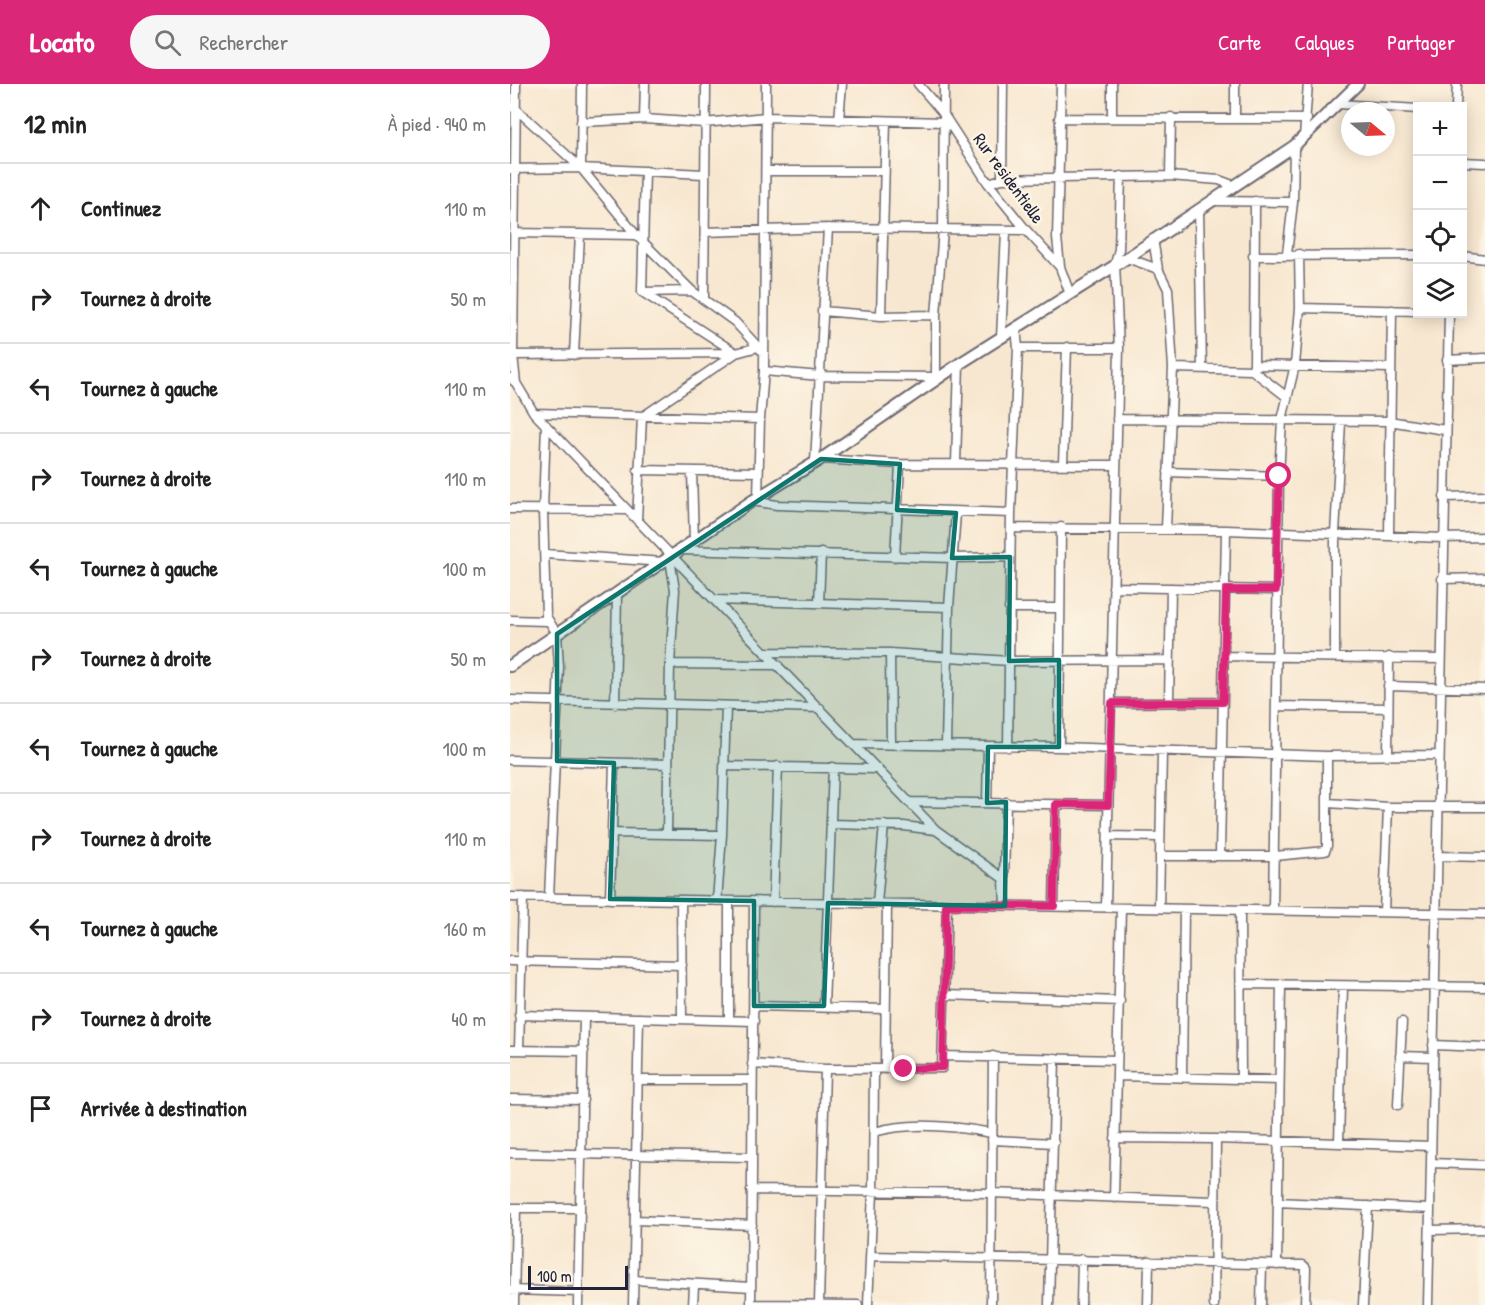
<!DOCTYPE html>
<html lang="fr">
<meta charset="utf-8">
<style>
body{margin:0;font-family:"Patrick Hand",sans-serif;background:#f6f6f6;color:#222}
.controls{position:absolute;right:18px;top:18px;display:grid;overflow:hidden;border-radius:0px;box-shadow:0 3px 15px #0003}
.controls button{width:54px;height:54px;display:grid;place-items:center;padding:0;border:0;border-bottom:2px solid #e0e0e0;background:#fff;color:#222;font:30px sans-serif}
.compass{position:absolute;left:831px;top:18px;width:54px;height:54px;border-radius:50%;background:#fff;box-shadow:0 3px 15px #0003;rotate:109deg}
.scale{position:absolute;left:18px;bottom:15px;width:100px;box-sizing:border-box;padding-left:6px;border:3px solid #22223b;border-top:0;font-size:16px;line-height:21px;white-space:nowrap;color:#22223b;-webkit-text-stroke:4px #fcf5e5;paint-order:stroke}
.stop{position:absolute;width:18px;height:18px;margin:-14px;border:4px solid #db2777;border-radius:50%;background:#fff}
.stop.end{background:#db2777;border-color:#fff;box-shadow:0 2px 6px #0008}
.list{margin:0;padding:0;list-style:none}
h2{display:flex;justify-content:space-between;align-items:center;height:78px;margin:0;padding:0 24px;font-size:26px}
h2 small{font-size:20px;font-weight:400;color:#767676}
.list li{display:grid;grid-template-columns:39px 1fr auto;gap:18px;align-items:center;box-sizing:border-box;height:90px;padding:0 24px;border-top:2px solid #e0e0e0}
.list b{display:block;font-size:22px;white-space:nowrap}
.list em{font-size:20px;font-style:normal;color:#767676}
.icon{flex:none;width:33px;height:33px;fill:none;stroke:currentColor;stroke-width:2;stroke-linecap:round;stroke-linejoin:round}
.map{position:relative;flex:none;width:975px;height:1221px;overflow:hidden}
header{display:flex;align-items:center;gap:36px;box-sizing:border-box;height:84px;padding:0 30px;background:#db2777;color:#fff}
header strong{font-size:28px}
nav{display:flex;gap:33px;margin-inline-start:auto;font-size:21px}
.search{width:420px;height:54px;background:#f6f6f6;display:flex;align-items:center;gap:15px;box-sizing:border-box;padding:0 21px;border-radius:33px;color:#767676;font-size:22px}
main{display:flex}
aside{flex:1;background:#fff}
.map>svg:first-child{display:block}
</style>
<header>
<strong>Locato</strong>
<div class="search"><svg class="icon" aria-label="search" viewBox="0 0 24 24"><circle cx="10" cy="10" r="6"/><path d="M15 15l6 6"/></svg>Rechercher</div>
<nav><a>Carte</a><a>Calques</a><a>Partager</a></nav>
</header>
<main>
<aside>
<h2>12 min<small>À pied · 940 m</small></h2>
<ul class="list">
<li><svg class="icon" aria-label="ahead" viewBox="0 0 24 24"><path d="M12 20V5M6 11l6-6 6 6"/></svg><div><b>Continuez</b></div><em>110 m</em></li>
<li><svg class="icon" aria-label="right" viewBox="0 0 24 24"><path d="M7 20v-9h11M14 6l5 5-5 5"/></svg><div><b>Tournez à droite</b></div><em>50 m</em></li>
<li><svg class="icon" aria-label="left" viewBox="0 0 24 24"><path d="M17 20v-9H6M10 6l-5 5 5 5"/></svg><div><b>Tournez à gauche</b></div><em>110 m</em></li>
<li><svg class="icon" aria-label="right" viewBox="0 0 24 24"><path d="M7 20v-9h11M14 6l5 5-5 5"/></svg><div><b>Tournez à droite</b></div><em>110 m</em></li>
<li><svg class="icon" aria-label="left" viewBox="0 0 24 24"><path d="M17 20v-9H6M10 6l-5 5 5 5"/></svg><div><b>Tournez à gauche</b></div><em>100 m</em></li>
<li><svg class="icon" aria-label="right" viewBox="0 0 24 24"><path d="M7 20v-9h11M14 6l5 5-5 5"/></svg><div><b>Tournez à droite</b></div><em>50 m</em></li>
<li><svg class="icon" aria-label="left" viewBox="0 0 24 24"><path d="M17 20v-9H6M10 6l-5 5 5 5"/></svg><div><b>Tournez à gauche</b></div><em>100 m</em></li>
<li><svg class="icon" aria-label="right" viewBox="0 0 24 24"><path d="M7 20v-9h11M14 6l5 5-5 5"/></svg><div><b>Tournez à droite</b></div><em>110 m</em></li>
<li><svg class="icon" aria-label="left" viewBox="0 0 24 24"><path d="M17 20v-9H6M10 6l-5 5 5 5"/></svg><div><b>Tournez à gauche</b></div><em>160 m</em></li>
<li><svg class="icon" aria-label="right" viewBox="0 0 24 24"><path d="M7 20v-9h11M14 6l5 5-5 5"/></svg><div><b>Tournez à droite</b></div><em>40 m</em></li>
<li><svg class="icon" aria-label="arrive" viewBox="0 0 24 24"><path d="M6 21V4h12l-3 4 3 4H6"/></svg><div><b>Arrivée à destination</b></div></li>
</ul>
</aside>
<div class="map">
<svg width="975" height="1221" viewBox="0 0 975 1221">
<rect width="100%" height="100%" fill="#fcf5e5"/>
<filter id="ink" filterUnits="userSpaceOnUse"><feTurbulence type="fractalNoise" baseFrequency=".0167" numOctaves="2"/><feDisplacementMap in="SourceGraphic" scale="12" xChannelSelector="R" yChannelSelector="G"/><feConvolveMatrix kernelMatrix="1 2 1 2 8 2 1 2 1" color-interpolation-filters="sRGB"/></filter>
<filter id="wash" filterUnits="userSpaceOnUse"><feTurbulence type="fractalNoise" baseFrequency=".008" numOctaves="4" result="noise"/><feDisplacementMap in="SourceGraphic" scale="24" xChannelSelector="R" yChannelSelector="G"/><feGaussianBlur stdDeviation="1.35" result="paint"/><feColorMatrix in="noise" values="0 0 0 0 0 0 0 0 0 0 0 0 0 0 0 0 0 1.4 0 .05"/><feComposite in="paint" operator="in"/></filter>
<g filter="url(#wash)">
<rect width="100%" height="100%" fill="#f8e7d0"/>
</g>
<g filter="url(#ink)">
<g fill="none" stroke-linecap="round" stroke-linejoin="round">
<defs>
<path id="minor" d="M 6,0 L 3,271 L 6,299
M 408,0 L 432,28 L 478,99 L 516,146 L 550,183 L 560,210
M 725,0 L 725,34
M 828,20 L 908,25
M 946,22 L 947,0
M 0,23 L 5,24 L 71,84 L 126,151 L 182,207 L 225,238 L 248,263
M 602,32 L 602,0
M 549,34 L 797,35
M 134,35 L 135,0
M 329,36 L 332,0
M 71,38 L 134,35 L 194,39 L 256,33 L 433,38
M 794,53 L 798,0
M 952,78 L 975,79
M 71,84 L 72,0
M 0,85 L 71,84 L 194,90
M 256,87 L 373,87
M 660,92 L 661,33
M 492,95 L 493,0
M 478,99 L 492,95 L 660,92 L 709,96 L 725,102
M 702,117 L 783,118
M 745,117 L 744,281 L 742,286 L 777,313
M 689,125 L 692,284
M 195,148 L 318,144 L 516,146
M 4,149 L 126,151
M 643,155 L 648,185 L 658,205 L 663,284 L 656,444
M 777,170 L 783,118 L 784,62
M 743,172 L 908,171
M 952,172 L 975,175
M 617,174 L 648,185
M 550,182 L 547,154 L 551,0
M 132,208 L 182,207
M 194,214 L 196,0
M 790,224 L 908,227
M 312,227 L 371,232 L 426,231
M 371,232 L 376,37
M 491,254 L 496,148
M 508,264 L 609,264
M 3,271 L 226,269 L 248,263 L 251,266
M 64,271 L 70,150
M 937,276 L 975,274
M 744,281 L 880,284
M 663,284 L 742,286
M 254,287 L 310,292 L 426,293
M 0,294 L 6,299 L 24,329 L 250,335
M 426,297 L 426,231 L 433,146 L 434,0
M 24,329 L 426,746 L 494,795 L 495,822
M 607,335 L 879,337 L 935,346
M 36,341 L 33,426 L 36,532 L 47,550 L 49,583 L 39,814
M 311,375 L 390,380 L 606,381
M 305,378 L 318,144
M 446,379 L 449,280
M 553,380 L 557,263
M 128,386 L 248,388
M 182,387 L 184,458
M 658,388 L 769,392
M 934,413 L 975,412
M 248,414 L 250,335 L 254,287 L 256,0
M 242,417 L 267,421 L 501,429
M 0,425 L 117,426
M 127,436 L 132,333 L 226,269 L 132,208 L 135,87
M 501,444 L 716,446 L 933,454 L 975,453
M 879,451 L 882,226
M 172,466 L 442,474 L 500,473
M 35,470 L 154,478
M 385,473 L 390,380
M 932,495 L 975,494
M 603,503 L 766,506
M 206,516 L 439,523
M 309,519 L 311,469
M 499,524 L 549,524
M 0,536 L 37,537
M 255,568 L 380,569 L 499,577 L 659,576
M 380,569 L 381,660
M 715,572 L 931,575
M 825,573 L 825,450 L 831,338
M 160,580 L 268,581
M 878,602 L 975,605
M 0,616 L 310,624
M 659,618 L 661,504
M 602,619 L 713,618
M 105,620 L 107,510
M 766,622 L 878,624
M 344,660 L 549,663 L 817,672 L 929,671
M 436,661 L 439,523 L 446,429
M 498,663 L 501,429 L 508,264 L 506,244
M 549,663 L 551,443
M 878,671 L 879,573
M 0,676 L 158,680
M 215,682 L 368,685
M 400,718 L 598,721
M 477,719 L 478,663
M 818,719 L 878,723 L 975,723
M 322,740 L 394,742 L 425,746
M 103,749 L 212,751
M 157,749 L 160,580 L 165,506 L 160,475
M 598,752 L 650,753
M 710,771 L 716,446
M 650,772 L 765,772 L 815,767 L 817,762 L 817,672
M 927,772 L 975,773
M 494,795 L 496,718
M 0,813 L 975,830
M 100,815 L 104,679
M 171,816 L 172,935
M 207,817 L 212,751 L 216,622
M 219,817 L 219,936
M 263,818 L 268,682
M 367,819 L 374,741
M 544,822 L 546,720
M 596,823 L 609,264 L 605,180 L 609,165 L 611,92
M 649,824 L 652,668
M 730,826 L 731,995
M 763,826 L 769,392 L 772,336 L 785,281 L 790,224 L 789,170
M 874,828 L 878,723
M 0,877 L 172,881
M 732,900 L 975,903
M 435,911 L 610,917
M 244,922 L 375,925
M 314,922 L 323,683
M 9,931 L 244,937
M 923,961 L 975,963
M 0,966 L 74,967
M 9,966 L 13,813
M 433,972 L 607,976
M 890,972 L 923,973
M 242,980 L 315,985 L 432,984 L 437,821
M 375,985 L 377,820
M 607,992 L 769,996
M 672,993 L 674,825
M 129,996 L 241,996
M 0,1015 L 73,1016
M 888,1021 L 892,938
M 364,1048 C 400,1037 445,1042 482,1049
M 605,1054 L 706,1055 L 921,1062
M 482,1056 L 544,1059
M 829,1059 L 833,902
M 0,1069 L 241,1073
M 921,1079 L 975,1081
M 241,1106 L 481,1109 L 703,1117
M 604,1114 L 611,824
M 767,1118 L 920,1125
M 2,1124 L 70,1124
M 126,1136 L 242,1141
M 920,1146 L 975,1145
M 361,1172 L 793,1181 L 796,1184 L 795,1221
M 767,1181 L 771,900
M 124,1196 L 241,1203
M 0,1206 L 69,1208
M 241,1220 L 348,1221
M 309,1220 L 315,985
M 4,1221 L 6,1124
M 68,1221 L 74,933
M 123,1221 L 129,934
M 183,1221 L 184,1202
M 241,1221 L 244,817
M 358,1221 L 363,1108 L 364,985
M 481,1221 L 483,972
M 539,1221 L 545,974
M 571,1221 L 572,1175
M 638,1221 L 639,1177
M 704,1221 L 706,1055
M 751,1221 L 752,1180
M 853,1221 L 858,1122
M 918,1221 L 939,230"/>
<path id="major" d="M 0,582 L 242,417 L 311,375 L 449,280 L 617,174 L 784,62 L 848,0"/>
</defs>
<use href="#minor" stroke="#6d676f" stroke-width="11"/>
<use href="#major" stroke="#6d676f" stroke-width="14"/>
<use href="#minor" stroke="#fff" stroke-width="8"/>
<use href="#major" stroke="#fff" stroke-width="10"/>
</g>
</g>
<g fill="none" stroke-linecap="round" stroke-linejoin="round" filter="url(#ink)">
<path stroke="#db2777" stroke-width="8" d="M 394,985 L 433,983 L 436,821 L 544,822 L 546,720 L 598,721 L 602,619 L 713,618 L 716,506 L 766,506 L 769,392"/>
</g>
<path fill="#0f766e" fill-opacity="0.2" stroke="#0f766e" stroke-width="4.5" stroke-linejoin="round" d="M 311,375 L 390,380 L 387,426 L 446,429 L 442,474 L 500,473 L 499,577 L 549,576 L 549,663 L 478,663 L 477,719 L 496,718 L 495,822 L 318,819 L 314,922 L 244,922 L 244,817 L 100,815 L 104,679 L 47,677 L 47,550 Z"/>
<g text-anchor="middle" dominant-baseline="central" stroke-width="5" stroke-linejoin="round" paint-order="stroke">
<g font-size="18" fill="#22223b" stroke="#fcf5e5">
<text transform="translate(499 94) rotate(54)">Rur residentielle</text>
</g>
</g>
</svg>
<div class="controls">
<button>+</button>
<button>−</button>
<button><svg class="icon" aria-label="locate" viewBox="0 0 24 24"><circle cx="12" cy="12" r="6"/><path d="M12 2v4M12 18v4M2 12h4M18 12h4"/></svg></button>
<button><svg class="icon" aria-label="layers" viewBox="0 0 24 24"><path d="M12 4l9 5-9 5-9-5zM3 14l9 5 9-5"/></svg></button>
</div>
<svg class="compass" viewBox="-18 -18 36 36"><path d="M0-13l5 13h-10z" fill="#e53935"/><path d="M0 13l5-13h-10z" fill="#767676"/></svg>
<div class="scale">100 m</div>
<div class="stop" style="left:769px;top:392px"></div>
<div class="stop end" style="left:394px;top:985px"></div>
</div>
</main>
